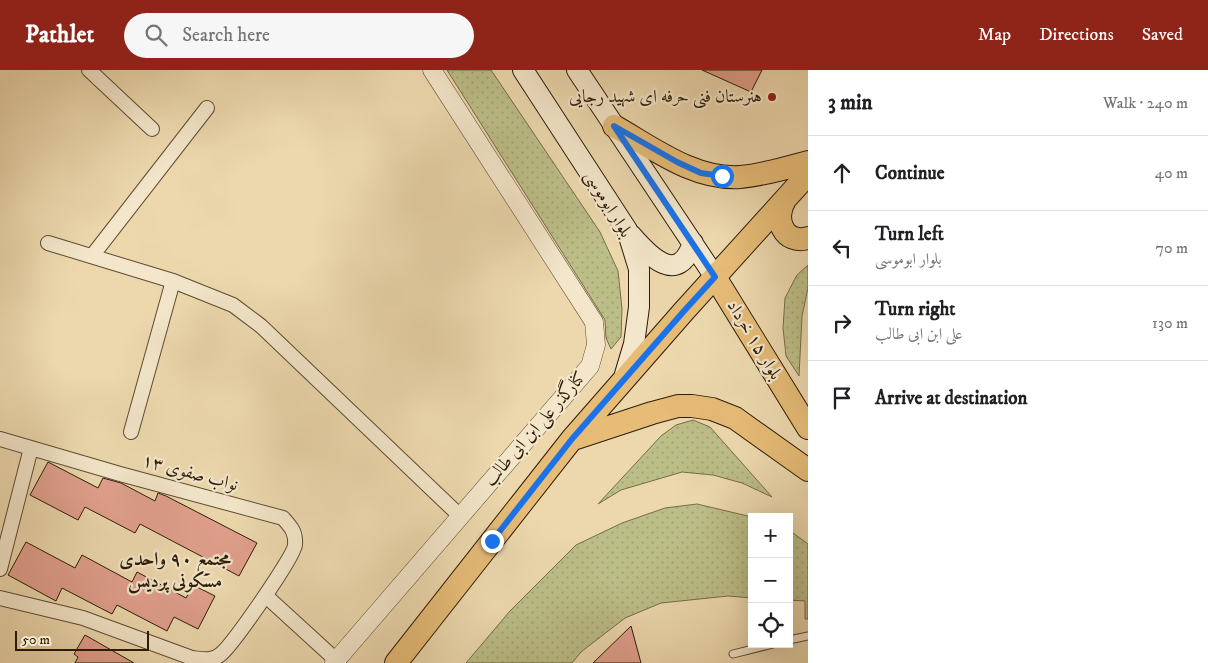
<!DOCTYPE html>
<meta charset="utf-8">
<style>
body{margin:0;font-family:"IM FELL DW Pica",Amiri,serif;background:#f6f6f6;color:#202124}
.controls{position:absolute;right:15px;bottom:15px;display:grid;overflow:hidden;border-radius:0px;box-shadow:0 5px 20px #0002}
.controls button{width:45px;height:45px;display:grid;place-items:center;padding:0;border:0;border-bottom:1px solid #e0e0e0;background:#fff;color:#202124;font:25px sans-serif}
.scale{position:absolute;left:15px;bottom:12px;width:134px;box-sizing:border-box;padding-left:5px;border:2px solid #2e1c07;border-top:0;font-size:14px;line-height:18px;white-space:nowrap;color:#2e1c07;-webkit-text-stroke:4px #f3e6ca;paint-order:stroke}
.stop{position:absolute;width:15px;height:15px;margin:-11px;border:4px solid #1a73e8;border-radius:50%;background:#fff}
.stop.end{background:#1a73e8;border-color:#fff;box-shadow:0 1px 5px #0008}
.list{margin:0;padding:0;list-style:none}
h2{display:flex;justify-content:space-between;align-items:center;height:65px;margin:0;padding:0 20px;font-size:21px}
h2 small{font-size:16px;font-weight:400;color:#757577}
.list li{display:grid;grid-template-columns:32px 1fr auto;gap:15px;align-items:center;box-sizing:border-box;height:75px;padding:0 20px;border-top:1px solid #e0e0e0}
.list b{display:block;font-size:19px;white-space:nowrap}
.list p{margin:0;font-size:16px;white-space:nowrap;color:#757577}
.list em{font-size:16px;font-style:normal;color:#757577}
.icon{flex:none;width:28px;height:28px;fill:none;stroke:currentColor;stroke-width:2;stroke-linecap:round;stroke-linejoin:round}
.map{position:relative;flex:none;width:808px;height:593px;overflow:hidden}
header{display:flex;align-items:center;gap:30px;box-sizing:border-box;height:70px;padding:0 25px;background:#8f2418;color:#fff}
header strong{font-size:24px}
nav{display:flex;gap:28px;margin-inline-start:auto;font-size:18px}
.search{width:350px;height:45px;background:#f6f6f6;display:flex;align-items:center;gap:12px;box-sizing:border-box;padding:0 18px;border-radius:28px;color:#757577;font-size:19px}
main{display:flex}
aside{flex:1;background:#fff}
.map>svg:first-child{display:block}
</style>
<header>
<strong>Pathlet</strong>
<div class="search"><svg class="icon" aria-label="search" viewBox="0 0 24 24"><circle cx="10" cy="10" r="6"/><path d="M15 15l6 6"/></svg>Search here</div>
<nav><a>Map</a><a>Directions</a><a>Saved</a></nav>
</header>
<main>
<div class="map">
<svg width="808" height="593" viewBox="0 0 808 593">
<defs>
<pattern id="grass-dots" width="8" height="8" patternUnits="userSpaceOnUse" patternTransform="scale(1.25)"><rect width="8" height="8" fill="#bcbe88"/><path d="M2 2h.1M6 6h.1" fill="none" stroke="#a2a374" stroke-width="1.8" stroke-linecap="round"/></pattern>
</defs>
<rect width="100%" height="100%" fill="#edd8ae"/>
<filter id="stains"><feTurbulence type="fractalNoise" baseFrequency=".004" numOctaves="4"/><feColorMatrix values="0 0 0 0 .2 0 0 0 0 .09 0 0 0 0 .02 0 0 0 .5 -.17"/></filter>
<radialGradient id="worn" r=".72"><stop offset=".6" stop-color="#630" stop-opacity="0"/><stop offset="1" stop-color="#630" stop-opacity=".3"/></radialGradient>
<path fill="url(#grass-dots)" stroke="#756d48" d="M 447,0 L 491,0 L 600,162 L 618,201 L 622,239 L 621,267 L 611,279 L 606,268 L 605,250 Z
M 808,195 L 808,218 L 802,246 L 799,306 L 786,286 L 783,258 L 785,228 L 797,205 Z
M 693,350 L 710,357 L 772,427 L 742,413 L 713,405 L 682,402 L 621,420 L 598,434 L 661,366 L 676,355 Z
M 697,434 L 752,447 L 752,528 L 728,526 L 661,533 L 625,548 L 581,582 L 572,593 L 466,593 L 510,541 L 576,475 L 622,453 L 665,438 Z
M 789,460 L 808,474 L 808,549 L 805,549 L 805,531 L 789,530 Z"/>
<path fill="#e1a08e" stroke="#2e1c07" d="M 702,0 L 762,0 L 751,22 Z
M 48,392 L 98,418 L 103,408 L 121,413 L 155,431 L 158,423 L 166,426 L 257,473 L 239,506 L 140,454 L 135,463 L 85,437 L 78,450 L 30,425 Z
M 26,472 L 75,498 L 82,485 L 132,512 L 137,502 L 186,528 L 193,515 L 215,526 L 198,559 L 174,547 L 167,561 L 117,535 L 112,544 L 62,518 L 56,531 L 8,505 Z
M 631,556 L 641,593 L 593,593 Z
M 85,565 L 134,593 L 75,593 L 78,587 L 74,584 Z"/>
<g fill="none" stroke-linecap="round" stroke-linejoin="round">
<defs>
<path id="service" d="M 789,570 L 808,566
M 733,584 L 773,574"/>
<path id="minor" d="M 89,0 L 152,59
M 48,173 L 173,211 L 233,235 L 261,256 L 460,446
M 92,186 L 207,38
M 131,362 L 173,211
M 0,369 L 120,404 L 283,448 C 291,457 296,462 295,475 C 294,487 233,574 221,584 C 212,592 202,589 192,588 L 83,548 L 0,528
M 0,499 L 31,378
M 266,526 L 336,590"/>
<path id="tertiary" d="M 334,593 L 590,296 L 596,275 L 594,252 L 432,0"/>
<path id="secondary" d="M 523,0 L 627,160 L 639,199 L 639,237 L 634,274 L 623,311
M 577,0 L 715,207
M 631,165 C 650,187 678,216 693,173"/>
<path id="primary" d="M 614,56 C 653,78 694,110 740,107 C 763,105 786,98 808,92
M 785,130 C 773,149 784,175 808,168
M 715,207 L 808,358
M 573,369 L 652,343 L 678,336 L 692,336 L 712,339 L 735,348 L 808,400
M 396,593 L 572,369 L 684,241 L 808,104"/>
</defs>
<use href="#service" stroke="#5e4b31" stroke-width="9"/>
<use href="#minor" stroke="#5e4b31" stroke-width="16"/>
<use href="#tertiary" stroke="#5e4b31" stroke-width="19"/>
<use href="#secondary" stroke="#2e1c07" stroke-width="22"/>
<use href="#primary" stroke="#2e1c07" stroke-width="24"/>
<use href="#service" stroke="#f3e6ca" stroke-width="7"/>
<use href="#minor" stroke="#f3e6ca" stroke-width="14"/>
<use href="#tertiary" stroke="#f3e6ca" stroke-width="18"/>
<use href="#secondary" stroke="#f3e6ca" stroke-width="20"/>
<use href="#primary" stroke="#e6bc77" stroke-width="22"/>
</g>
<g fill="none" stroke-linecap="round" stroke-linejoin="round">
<path stroke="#1a73e8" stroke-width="6" d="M 492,471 L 572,369 L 684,241 L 715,207 L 614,56 L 677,92 L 701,103 L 722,106"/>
</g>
<circle fill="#8f2418" stroke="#f3e6ca" stroke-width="2" cx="772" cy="27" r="5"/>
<g text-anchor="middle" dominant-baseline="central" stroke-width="4.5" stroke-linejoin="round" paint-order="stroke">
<g font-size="18" fill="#2e1c07" stroke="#f3e6ca" text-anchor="end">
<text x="762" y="27">هنرستان فنی حرفه ای شهید رجایی</text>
</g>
<g font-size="18" fill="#2e1c07" stroke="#f3e6ca">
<text transform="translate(608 134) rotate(59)">بلوار ابوموسی</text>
<text transform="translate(754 270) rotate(59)">بلوار ۱۵ خرداد</text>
<text transform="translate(535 359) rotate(-49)">کنارگذر علی ابن ابی طالب</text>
<text transform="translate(190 403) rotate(15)">نواب صفوی ۱۳</text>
</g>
<g font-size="19" font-weight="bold" fill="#2e1c07" stroke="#f3e6ca">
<text x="175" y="489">مجتمع ٩٠ واحدی<tspan x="175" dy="22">مسکونی پردیس</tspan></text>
</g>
</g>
<rect width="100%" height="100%" filter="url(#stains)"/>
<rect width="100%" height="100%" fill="url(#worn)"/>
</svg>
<div class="controls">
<button>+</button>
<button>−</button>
<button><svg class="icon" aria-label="locate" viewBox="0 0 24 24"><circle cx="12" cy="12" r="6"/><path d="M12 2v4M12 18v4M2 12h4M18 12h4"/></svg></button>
</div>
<div class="scale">50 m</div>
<div class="stop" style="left:722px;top:106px"></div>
<div class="stop end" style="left:492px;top:471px"></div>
</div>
<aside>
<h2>3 min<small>Walk · 240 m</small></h2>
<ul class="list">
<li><svg class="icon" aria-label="ahead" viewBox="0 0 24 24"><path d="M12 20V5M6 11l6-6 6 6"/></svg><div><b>Continue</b></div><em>40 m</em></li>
<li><svg class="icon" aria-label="left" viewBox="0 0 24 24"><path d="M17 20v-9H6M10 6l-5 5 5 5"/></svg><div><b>Turn left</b><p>بلوار ابوموسی</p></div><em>70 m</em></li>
<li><svg class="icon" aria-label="right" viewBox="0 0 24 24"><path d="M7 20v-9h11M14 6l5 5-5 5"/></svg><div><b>Turn right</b><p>علی ابن ابی طالب</p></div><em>130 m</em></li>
<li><svg class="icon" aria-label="arrive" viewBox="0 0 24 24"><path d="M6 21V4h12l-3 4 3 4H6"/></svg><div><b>Arrive at destination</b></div></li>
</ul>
</aside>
</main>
